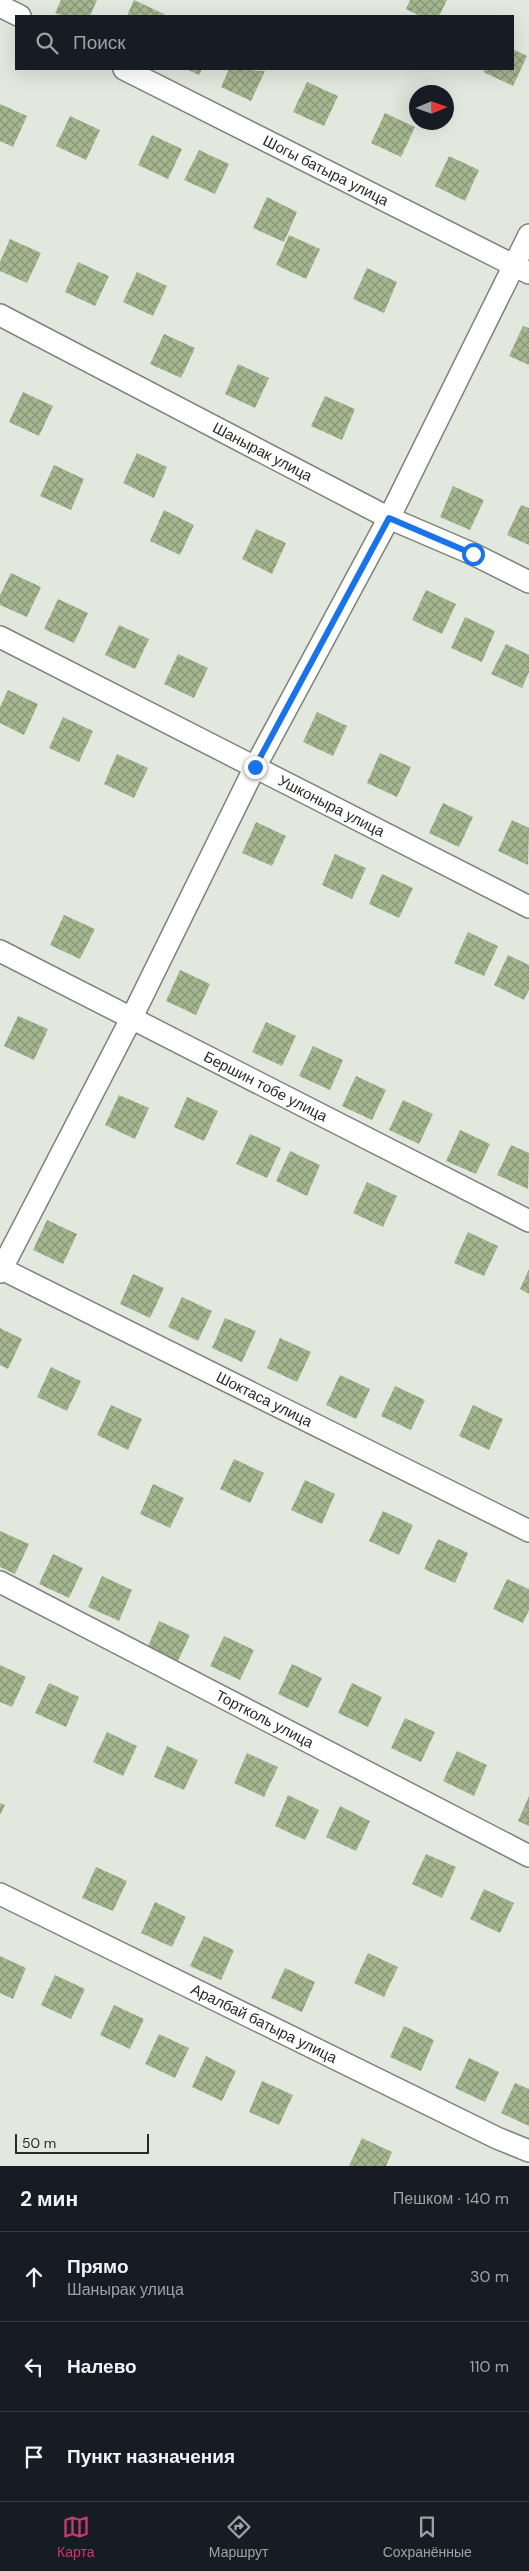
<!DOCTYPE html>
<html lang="ru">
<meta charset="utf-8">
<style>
body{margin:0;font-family:"DM Sans",sans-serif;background:#242831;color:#f1f3f6}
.compass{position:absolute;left:409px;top:85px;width:45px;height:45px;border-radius:50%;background:#171b24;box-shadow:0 5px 20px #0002;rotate:88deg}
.scale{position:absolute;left:15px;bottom:12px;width:134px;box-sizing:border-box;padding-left:5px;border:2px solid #292a27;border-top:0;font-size:14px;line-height:18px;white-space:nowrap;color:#292a27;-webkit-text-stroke:4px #e3e8de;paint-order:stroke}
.stop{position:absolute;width:15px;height:15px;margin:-11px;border:4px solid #1a73e8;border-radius:50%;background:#fff}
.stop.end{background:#1a73e8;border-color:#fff;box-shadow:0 1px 5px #0008}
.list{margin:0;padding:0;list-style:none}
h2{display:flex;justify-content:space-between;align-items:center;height:65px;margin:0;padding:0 20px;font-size:21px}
h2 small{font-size:16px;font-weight:400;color:#9ea1a6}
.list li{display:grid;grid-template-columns:32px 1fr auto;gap:15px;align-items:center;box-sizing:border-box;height:90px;padding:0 20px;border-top:1px solid #363941}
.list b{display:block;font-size:19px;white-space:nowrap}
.list p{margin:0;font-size:16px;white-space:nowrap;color:#9ea1a6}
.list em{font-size:16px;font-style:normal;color:#9ea1a6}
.icon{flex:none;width:28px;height:28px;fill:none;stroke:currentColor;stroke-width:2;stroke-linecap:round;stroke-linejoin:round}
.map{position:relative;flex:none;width:529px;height:2166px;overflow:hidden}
.search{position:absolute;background:#171b24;box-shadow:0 5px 20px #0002;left:15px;right:15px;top:15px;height:55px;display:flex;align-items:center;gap:12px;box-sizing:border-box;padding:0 18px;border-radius:0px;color:#9ea1a6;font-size:19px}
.sheet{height:335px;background:#171b24}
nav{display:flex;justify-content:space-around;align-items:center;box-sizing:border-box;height:70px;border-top:1px solid #363941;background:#171b24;font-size:14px;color:#9ea1a6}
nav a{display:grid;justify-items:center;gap:2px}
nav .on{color:#c83b6a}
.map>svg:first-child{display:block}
</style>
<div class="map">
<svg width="529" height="2166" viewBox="0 0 529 2166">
<defs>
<pattern id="building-cross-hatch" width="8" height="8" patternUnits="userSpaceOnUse" patternTransform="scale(1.25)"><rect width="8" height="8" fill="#a5b790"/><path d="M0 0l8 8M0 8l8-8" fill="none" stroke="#869576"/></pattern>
</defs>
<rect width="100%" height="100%" fill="#e3e8de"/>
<path fill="url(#building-cross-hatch)" d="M 61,0 L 97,0 L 90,16 L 63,16 L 55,13 Z
M 134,0 L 164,14 L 163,16 L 127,16 Z
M 410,0 L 447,0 L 439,16 L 420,16 L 406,9 Z
M 513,49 L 527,56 L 513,86 L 483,72 L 485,69 L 513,69 Z
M 186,69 L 202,69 L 199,75 Z
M 229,69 L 265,71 L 251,101 L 221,87 Z
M 307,82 L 338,96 L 324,126 L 293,112 Z
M 0,104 L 27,116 L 13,147 L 0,141 Z
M 385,113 L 415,127 L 401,157 L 371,143 Z
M 70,116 L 100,130 L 86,160 L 56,146 Z
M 152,135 L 182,149 L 168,179 L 138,165 Z
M 199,150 L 229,164 L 215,194 L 184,180 Z
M 449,156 L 479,170 L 465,201 L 435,186 Z
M 267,197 L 297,212 L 284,242 L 253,228 Z
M 289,235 L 320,249 L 306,279 L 276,265 Z
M 10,239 L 41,253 L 27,283 L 0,271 L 0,262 Z
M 78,262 L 109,276 L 95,306 L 65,292 Z
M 367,268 L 397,282 L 384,313 L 353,299 Z
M 137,272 L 167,286 L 153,316 L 123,302 Z
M 523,326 L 529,328 L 529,365 L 509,356 Z
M 164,334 L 195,348 L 181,378 L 150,364 Z
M 238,364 L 269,378 L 255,408 L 225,394 Z
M 23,392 L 53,406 L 39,436 L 9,422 Z
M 325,396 L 355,409 L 342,440 L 311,426 Z
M 137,453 L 167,467 L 154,498 L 123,483 Z
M 54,465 L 84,479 L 71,510 L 40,496 Z
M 453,486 L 484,500 L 470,530 L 440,517 Z
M 521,505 L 529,508 L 529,545 L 507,535 Z
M 164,510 L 194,525 L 180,555 L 150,541 Z
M 256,529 L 286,543 L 272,574 L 242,559 Z
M 11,573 L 41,587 L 27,617 L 0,605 L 0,595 Z
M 426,590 L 456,604 L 442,634 L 412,620 Z
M 58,599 L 88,613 L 74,643 L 44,629 Z
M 465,617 L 495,631 L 482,662 L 451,648 Z
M 119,625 L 149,639 L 135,669 L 105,655 Z
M 506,644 L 529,655 L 529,672 L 522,688 L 491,674 Z
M 178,654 L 208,668 L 194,698 L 164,684 Z
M 8,690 L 38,704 L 24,735 L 0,723 L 0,707 Z
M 317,712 L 347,726 L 333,756 L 303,742 Z
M 63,717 L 93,731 L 79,762 L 49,748 Z
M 380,753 L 411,767 L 397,797 L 367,783 Z
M 117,754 L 148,768 L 134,798 L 104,784 Z
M 443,803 L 473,817 L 459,847 L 429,833 Z
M 512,820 L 529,828 L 528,865 L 498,851 Z
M 256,822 L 286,836 L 272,866 L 242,853 Z
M 335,854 L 366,868 L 352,899 L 322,885 Z
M 382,874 L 413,888 L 399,918 L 369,904 Z
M 64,915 L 95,929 L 80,959 L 50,945 Z
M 468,932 L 498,946 L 484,976 L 454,963 Z
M 508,955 L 529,965 L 529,990 L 524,1000 L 494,985 Z
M 180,970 L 210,984 L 196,1015 L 166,1001 Z
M 18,1016 L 48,1029 L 34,1060 L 4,1046 Z
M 266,1022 L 296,1036 L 282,1066 L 252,1052 Z
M 313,1046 L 343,1060 L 330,1090 L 299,1076 Z
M 356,1076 L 386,1090 L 372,1120 L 342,1106 Z
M 119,1095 L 149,1108 L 135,1139 L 105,1125 Z
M 187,1097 L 218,1111 L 204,1141 L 174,1127 Z
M 403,1100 L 433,1114 L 419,1144 L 389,1130 Z
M 460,1130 L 490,1144 L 476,1174 L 446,1161 Z
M 250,1134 L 281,1148 L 267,1178 L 236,1164 Z
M 511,1145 L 529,1153 L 528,1189 L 497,1175 Z
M 290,1151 L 320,1165 L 307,1196 L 276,1181 Z
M 367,1182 L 397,1196 L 383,1227 L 353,1213 Z
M 47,1220 L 77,1234 L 63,1264 L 33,1250 Z
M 468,1232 L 498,1246 L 484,1276 L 454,1263 Z
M 529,1269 L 529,1294 L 520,1289 Z
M 133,1274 L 164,1288 L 150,1318 L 120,1304 Z
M 182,1297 L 212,1311 L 198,1341 L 168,1327 Z
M 225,1318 L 256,1331 L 242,1362 L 212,1348 Z
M 0,1328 L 22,1339 L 8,1369 L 0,1365 Z
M 280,1338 L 311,1352 L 297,1382 L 267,1368 Z
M 51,1367 L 81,1381 L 67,1411 L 37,1397 Z
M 340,1375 L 370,1389 L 356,1419 L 326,1405 Z
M 395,1386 L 425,1400 L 411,1430 L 381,1416 Z
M 111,1405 L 142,1419 L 128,1450 L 97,1435 Z
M 473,1405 L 503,1419 L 489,1450 L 459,1436 Z
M 234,1459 L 264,1473 L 250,1503 L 220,1489 Z
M 305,1480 L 335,1494 L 322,1524 L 291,1510 Z
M 153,1484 L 184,1498 L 170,1528 L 140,1514 Z
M 383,1511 L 413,1525 L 399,1555 L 369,1541 Z
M 0,1531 L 29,1544 L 15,1574 L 0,1567 Z
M 438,1539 L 468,1553 L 455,1583 L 424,1569 Z
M 53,1554 L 83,1568 L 69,1598 L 39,1584 Z
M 102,1576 L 132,1590 L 119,1621 L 88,1607 Z
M 507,1579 L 529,1589 L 529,1610 L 523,1623 L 493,1609 Z
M 159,1621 L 190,1635 L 176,1665 L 146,1651 Z
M 224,1636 L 254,1650 L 240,1680 L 210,1666 Z
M 292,1664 L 322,1678 L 308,1708 L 278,1694 Z
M 0,1665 L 26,1677 L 12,1707 L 0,1702 Z
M 49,1683 L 79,1697 L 66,1727 L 35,1713 Z
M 352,1683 L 382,1697 L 368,1727 L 338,1713 Z
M 405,1718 L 435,1732 L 421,1762 L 391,1748 Z
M 107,1732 L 137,1746 L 123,1776 L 93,1762 Z
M 167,1746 L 198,1760 L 184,1790 L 154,1777 Z
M 457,1751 L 487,1765 L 474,1796 L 443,1781 Z
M 247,1753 L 278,1767 L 264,1797 L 234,1783 Z
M 288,1795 L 319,1810 L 305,1840 L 275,1826 Z
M 529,1796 L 529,1826 L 518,1821 Z
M 0,1803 L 5,1805 L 0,1815 Z
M 340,1806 L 370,1821 L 356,1851 L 326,1837 Z
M 426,1854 L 456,1867 L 442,1898 L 412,1884 Z
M 96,1867 L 127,1881 L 113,1911 L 82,1898 Z
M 484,1889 L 514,1903 L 500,1933 L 470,1919 Z
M 155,1902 L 186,1917 L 172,1947 L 141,1933 Z
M 204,1936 L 234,1950 L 221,1980 L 190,1966 Z
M 368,1953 L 398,1967 L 384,1997 L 354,1983 Z
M 0,1956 L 26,1968 L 13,1999 L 0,1993 Z
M 285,1968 L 315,1982 L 302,2012 L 271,1998 Z
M 55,1975 L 85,1989 L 71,2019 L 41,2005 Z
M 114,2005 L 144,2019 L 130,2049 L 100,2035 Z
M 404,2026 L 434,2040 L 421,2071 L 390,2057 Z
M 159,2034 L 189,2048 L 175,2078 L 145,2064 Z
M 206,2056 L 236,2071 L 222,2101 L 192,2087 Z
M 469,2058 L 499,2072 L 485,2102 L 455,2088 Z
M 262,2081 L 293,2095 L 279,2125 L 249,2112 Z
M 515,2083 L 529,2089 L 529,2126 L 501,2113 Z
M 362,2138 L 392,2152 L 386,2166 L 349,2166 Z"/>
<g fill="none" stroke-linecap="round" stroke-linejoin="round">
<defs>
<g id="minor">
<path d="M 0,6 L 20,16"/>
<path id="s1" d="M 124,69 L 529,273"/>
<path id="s2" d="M 0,315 L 389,518 L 473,554 L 529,582"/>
<path id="s3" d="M 0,637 L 529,907"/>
<path id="s4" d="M 0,951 L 529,1221"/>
<path id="s5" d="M 0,1268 L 529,1531"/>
<path d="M 0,1272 L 131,1019 L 255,767 L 389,518 L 529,235"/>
<path id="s6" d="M 0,1582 L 529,1856"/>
<path id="s7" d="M 0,1894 L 497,2138 L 529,2151"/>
</g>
</defs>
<use href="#minor" stroke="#7e827a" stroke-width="24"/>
<use href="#minor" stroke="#fff" stroke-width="21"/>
</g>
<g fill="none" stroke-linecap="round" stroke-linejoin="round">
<path stroke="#1a73e8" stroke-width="6" d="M 255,767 L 389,518 L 473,554"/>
</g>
<g text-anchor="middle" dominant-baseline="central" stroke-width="4" stroke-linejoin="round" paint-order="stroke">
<g font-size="15" fill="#292a27" stroke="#e3e8de">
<text stroke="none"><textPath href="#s1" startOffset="226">Шогы батыра улица</textPath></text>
<text stroke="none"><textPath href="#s2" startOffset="296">Шанырак улица</textPath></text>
<text stroke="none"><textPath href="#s3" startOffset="372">Ушконыра улица</textPath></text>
<text stroke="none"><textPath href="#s4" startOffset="298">Бершин тобе улица</textPath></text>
<text stroke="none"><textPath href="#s5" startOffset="295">Шоктаса улица</textPath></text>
<text stroke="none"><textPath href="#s6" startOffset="298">Тортколь улица</textPath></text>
<text stroke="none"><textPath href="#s7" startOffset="294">Аралбай батыра улица</textPath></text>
</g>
</g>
</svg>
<svg class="compass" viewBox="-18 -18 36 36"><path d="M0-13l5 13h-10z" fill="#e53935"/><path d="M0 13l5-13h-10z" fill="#9ea1a6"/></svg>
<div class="scale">50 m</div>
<div class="stop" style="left:473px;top:554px"></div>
<div class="stop end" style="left:255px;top:767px"></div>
<div class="search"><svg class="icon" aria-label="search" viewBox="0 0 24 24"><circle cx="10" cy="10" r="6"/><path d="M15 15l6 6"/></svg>Поиск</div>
</div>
<section class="sheet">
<h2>2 мин<small>Пешком · 140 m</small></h2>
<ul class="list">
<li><svg class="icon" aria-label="ahead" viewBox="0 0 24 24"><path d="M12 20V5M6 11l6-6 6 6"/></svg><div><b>Прямо</b><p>Шанырак улица</p></div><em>30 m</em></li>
<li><svg class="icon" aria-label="left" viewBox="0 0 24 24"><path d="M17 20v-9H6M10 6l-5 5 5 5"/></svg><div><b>Налево</b></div><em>110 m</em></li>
<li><svg class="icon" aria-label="arrive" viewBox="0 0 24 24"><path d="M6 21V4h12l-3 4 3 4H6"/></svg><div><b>Пункт назначения</b></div></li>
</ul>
</section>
<nav>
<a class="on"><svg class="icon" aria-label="map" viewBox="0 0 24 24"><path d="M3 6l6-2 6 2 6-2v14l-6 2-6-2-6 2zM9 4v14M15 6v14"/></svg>Карта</a>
<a><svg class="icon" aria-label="directions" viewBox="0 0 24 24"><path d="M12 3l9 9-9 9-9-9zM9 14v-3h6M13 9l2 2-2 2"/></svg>Маршрут</a>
<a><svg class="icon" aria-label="saved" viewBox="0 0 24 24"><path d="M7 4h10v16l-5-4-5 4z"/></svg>Сохранённые</a>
</nav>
